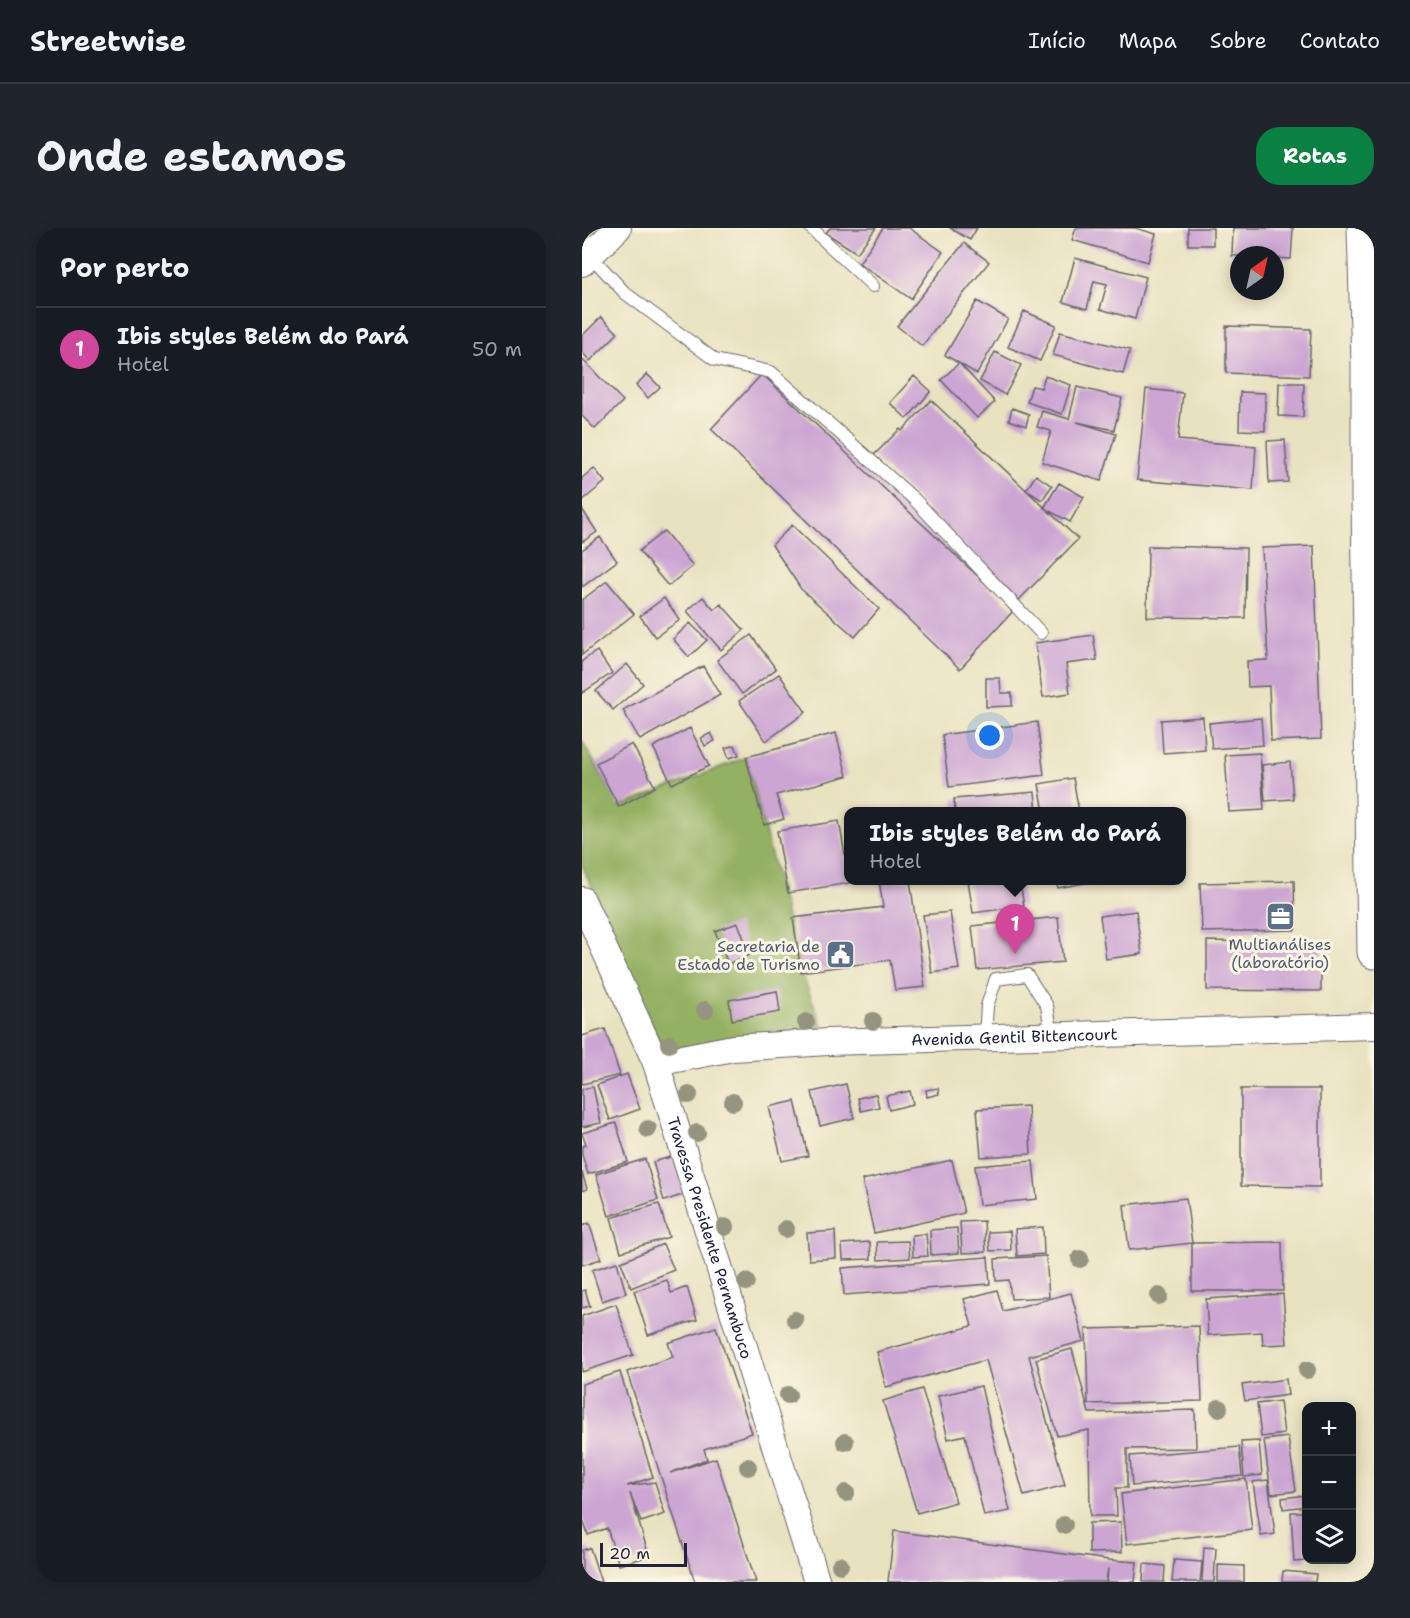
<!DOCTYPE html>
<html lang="pt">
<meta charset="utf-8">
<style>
body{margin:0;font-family:"Shantell Sans",sans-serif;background:#20242c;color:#f1f3f6}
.controls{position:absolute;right:18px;bottom:18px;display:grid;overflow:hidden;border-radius:12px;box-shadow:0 3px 15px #0003}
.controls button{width:54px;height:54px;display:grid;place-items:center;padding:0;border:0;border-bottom:2px solid #363941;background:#171b24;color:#f1f3f6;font:30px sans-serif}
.compass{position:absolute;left:648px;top:18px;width:54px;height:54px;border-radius:50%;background:#171b24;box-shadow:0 3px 15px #0003;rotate:34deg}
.scale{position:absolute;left:18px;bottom:15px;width:87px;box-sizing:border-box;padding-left:6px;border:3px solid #22223b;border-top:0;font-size:16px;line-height:21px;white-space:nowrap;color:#22223b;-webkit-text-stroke:4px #fcf5e5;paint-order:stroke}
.you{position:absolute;left:408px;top:508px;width:21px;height:21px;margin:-15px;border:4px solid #fff;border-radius:50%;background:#1a73e8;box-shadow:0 0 0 9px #1a73e833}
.badge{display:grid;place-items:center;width:39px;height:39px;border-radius:50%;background:#0b8043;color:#fff;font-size:20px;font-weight:700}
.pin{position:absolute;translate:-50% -50px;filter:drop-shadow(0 2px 3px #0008)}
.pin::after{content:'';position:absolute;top:32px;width:21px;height:18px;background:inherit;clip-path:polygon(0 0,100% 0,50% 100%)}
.popup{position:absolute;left:262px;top:579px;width:342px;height:78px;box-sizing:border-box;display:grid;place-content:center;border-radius:12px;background:#171b24;filter:drop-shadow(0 2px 4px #0005);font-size:20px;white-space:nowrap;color:#9ea1a6}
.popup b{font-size:22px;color:#f1f3f6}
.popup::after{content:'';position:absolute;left:50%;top:100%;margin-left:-12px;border:12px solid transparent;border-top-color:#171b24}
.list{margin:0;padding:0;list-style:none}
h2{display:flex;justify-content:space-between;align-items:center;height:78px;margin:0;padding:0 24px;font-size:26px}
h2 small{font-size:20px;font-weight:400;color:#9ea1a6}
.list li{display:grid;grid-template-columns:39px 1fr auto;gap:18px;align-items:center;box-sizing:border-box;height:84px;padding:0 24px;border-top:2px solid #363941}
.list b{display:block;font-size:22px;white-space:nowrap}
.list p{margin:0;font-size:20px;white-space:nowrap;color:#9ea1a6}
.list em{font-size:20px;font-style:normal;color:#9ea1a6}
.icon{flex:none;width:33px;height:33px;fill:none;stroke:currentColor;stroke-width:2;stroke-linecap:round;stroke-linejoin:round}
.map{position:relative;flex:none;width:792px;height:1354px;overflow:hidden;border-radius:24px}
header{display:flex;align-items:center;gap:36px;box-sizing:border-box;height:84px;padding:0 30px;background:#171b24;border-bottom:2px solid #363941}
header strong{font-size:28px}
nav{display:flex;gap:33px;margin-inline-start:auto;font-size:21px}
.intro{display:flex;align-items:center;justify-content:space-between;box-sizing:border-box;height:144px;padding:0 36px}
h1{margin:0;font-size:42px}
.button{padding:15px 27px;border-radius:24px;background:#0b8043;color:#fff;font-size:21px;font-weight:700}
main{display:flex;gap:36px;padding:0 36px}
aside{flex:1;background:#171b24;border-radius:24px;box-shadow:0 3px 15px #0003}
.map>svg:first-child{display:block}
</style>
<header>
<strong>Streetwise</strong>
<nav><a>Início</a><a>Mapa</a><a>Sobre</a><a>Contato</a></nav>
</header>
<div class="intro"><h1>Onde estamos</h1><a class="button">Rotas</a></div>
<main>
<aside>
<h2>Por perto<small></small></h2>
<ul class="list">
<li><span class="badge" style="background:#d1479c">1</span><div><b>Ibis styles Belém do Pará</b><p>Hotel</p></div><em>50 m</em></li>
</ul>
</aside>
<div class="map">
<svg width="792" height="1354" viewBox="0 0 792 1354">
<rect width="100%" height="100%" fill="#fcf5e5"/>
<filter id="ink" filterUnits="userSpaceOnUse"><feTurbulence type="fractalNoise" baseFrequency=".0167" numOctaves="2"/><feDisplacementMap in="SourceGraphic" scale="12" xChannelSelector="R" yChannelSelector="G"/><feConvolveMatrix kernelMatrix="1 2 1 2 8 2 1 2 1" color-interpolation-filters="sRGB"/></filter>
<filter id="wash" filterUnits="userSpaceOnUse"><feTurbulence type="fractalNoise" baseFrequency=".008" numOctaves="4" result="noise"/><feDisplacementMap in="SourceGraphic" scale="24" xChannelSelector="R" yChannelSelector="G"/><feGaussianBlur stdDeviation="1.35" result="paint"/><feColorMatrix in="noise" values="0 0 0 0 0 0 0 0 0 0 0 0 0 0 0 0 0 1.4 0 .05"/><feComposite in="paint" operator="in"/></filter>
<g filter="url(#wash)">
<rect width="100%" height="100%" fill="#e9e2c1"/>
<path fill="#94b062" stroke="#5b694e" stroke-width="1.5" d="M 0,513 L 38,579 L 164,529 L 219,744 L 247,814 L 80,821 L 0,637 Z"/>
<g id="blocks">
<path fill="#cca5d3" d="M 248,0 L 294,0 L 275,25 L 244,5 Z
M 301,0 L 327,0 L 361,24 L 329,71 L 277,35 Z
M 368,0 L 395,0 L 388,12 Z
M 494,0 L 553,0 L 574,6 L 566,34 L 490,12 Z
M 606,0 L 631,0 L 631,17 L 606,17 Z
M 651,0 L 711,0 L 709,31 L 693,30 L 693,27 L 650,28 Z
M 382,15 L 407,34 L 340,118 L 315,98 Z
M 493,30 L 564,49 L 553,91 L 518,81 L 525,56 L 512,53 L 505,81 L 481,74 Z
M 395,73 L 426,91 L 395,146 L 363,127 Z
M 442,83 L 474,97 L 458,133 L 426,119 Z
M 19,89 L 36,105 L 8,133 L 0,124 L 0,108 Z
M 644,98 L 729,101 L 727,148 L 644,145 Z
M 478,104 L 548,122 L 541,146 L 471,127 Z
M 413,124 L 439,137 L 423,167 L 398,153 Z
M 0,131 L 41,173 L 13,201 L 0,188 Z
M 377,135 L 413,174 L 395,190 L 359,152 Z
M 65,146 L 78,159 L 66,170 L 54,157 Z
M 180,146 L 432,382 L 378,441 L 129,201 Z
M 332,148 L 349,163 L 325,191 L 308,175 Z
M 463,148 L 489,157 L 480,186 L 445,174 L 450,158 L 459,160 Z
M 697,155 L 722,155 L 721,189 L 696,188 Z
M 495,159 L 540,170 L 532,202 L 495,194 L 534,206 L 519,253 L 460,234 L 469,203 L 455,199 L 460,183 L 487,191 Z
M 564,161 L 601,165 L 596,212 L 674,218 L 671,262 L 555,252 Z
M 658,164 L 683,165 L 683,203 L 657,202 Z
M 349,172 L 496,311 L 437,372 L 291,228 L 318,201 L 320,203 Z
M 430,180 L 447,186 L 444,198 L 427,192 Z
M 703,212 L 706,254 L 687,255 L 685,213 Z
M 12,240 L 23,254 L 0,273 L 0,250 Z
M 454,247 L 470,258 L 460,272 L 444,262 Z
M 477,255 L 502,269 L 488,294 L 462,280 Z
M 0,281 L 15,304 L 0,314 Z
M 210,297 L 297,381 L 273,409 L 219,361 L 190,317 Z
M 82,303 L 111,338 L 86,358 L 57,323 Z
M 18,309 L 35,333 L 0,359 L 0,322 Z
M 566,318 L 664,320 L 663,390 L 565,389 Z
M 732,318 L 739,511 L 689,513 L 687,458 L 666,459 L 665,433 L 686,432 L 680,320 Z
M 25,353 L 52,386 L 0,427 L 0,372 Z
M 121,369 L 132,382 L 139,376 L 162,402 L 139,422 L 105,383 Z
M 82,370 L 98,392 L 73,409 L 58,388 Z
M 108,395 L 125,412 L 107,429 L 91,411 Z
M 169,407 L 194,441 L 160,466 L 135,432 Z
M 511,407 L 515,432 L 484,436 L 488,465 L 461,469 L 453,415 Z
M 15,423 L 30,445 L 0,465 L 0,433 Z
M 45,436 L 61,456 L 31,482 L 14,463 Z
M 121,438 L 138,467 L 58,512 L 41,482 Z
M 197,446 L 224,484 L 184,513 L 157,473 Z
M 404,450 L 418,450 L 419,465 L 430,465 L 430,478 L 404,479 Z
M 621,489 L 623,522 L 581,525 L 579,492 Z
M 679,490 L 681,517 L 630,521 L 627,495 Z
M 455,494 L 462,547 L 367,559 L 360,507 Z
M 108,500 L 127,538 L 90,556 L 71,519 Z
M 129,505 L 133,513 L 123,518 L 119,510 Z
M 254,505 L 265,548 L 194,567 L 202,591 L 182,597 L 164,529 Z
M 50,516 L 73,559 L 37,579 L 14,535 Z
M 153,517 L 157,527 L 147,530 L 143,520 Z
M 678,525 L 682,582 L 647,584 L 643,527 Z
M 708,534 L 711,571 L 683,573 L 680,537 Z
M 491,550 L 497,584 L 462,584 L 457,556 Z
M 453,564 L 455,584 L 373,584 L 372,571 Z
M 257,593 L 268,655 L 206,665 L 195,603 Z
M 297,652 L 328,652 L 343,759 L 313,762 L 308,732 L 219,744 L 211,690 L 301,679 Z
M 386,652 L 448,652 L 448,654 L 438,655 L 442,678 L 391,685 Z
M 474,652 L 523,652 L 523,654 L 509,654 L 476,660 Z
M 712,653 L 713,702 L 620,704 L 618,655 Z
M 554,683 L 560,726 L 524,731 L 518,688 Z
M 368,684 L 377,741 L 350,745 L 341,687 Z
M 476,689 L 481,734 L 395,742 L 390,698 Z
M 156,695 L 168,727 L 146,736 L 133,703 Z
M 625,713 L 739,715 L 739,763 L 625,762 Z
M 195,763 L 198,784 L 150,792 L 147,772 Z
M 23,801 L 38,847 L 0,856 L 0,808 Z
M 45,846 L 58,881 L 28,892 L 15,857 Z
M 264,856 L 272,890 L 238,898 L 230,864 Z
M 11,859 L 19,895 L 0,899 L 0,861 Z
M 356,860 L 357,866 L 345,869 L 344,862 Z
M 659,861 L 738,861 L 738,959 L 659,958 Z
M 328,863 L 331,876 L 307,882 L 304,868 Z
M 294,866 L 297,879 L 279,883 L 276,870 Z
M 213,873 L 226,928 L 200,933 L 187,879 Z
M 446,878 L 449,926 L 399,929 L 395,881 Z
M 34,895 L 46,934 L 6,946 L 0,927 L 0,918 L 4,917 L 0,905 Z
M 92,928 L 103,966 L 82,973 L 71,934 Z
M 63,931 L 76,972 L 27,988 L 14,946 Z
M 370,932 L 382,985 L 292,1005 L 280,952 Z
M 451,933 L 455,971 L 397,977 L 393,938 Z
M 0,944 L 5,961 L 0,963 Z
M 604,970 L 610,1015 L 700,1014 L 701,1063 L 610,1063 L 610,1015 L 547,1022 L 542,977 Z
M 77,976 L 87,1009 L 39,1024 L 29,990 Z
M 402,993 L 404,1024 L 380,1025 L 378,994 Z
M 7,995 L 19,1031 L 0,1037 L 0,998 Z
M 461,999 L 462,1026 L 435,1028 L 433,1001 Z
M 375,1000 L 377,1025 L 349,1027 L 348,1002 Z
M 253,1003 L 254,1030 L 227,1032 L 225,1005 Z
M 428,1003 L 429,1022 L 408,1023 L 406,1004 Z
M 344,1006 L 346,1028 L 331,1029 L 330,1007 Z
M 326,1013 L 328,1030 L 296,1032 L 295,1014 Z
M 288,1014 L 289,1031 L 261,1032 L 260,1016 Z
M 81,1016 L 92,1042 L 49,1060 L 39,1034 Z
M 464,1028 L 467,1069 L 429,1071 L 427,1052 L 414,1053 L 413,1031 Z
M 406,1029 L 408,1056 L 262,1067 L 260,1040 Z
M 35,1034 L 44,1065 L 20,1073 L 10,1042 Z
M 85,1052 L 89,1065 L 105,1059 L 115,1092 L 66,1107 L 52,1063 Z
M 3,1062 L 8,1078 L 0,1080 L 0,1063 Z
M 415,1062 L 421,1083 L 489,1065 L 502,1113 L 447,1128 L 483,1257 L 442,1268 L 404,1132 L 304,1159 L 295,1124 L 390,1098 L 382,1071 Z
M 701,1066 L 705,1116 L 681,1117 L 680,1104 L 626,1107 L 624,1071 Z
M 34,1076 L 51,1127 L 0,1144 L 0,1088 Z
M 617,1098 L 620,1173 L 506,1176 L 504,1101 Z
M 134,1099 L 170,1205 L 122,1221 L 125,1231 L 88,1245 L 134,1230 L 174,1354 L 113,1354 L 45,1144 L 91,1129 L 86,1115 Z
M 490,1121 L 507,1185 L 613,1182 L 614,1220 L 545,1221 L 545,1260 L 534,1260 L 535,1288 L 508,1288 L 507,1202 L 475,1208 L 454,1131 Z
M 38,1144 L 71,1249 L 45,1258 L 73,1254 L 83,1286 L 59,1294 L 48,1265 L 67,1328 L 37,1337 L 25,1300 L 6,1307 L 0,1289 L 0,1156 Z
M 704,1151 L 706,1167 L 663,1173 L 660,1157 Z
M 399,1158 L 428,1283 L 402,1288 L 383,1207 L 366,1211 L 356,1168 Z
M 340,1161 L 374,1274 L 335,1285 L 301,1173 Z
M 698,1173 L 702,1206 L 679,1209 L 675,1176 Z
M 706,1209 L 714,1263 L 689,1266 L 682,1212 Z
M 677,1213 L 680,1247 L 662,1249 L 659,1214 Z
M 657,1219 L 660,1248 L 550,1258 L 548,1228 Z
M 664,1251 L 670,1302 L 545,1316 L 539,1266 Z
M 686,1252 L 693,1306 L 679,1308 L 671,1254 Z
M 724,1267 L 724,1278 L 701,1281 L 700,1270 Z
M 709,1284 L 724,1284 L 724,1333 L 712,1334 Z
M 539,1294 L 540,1324 L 507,1325 L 507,1295 Z
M 312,1303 L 527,1332 L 555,1334 L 553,1354 L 525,1354 L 526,1340 L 524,1354 L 306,1354 Z
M 622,1319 L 634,1320 L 632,1354 L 620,1354 Z
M 8,1320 L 19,1354 L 0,1354 L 0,1322 Z
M 592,1332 L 620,1334 L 618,1354 L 590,1354 Z
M 562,1336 L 583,1338 L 582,1354 L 561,1354 Z
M 636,1337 L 662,1338 L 662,1354 L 636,1354 Z
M 701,1343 L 734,1346 L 733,1354 L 700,1354 Z"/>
</g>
</g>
<g filter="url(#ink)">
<use href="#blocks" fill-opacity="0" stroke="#68656a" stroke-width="1.5"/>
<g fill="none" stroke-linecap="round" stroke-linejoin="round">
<defs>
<path id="lane" d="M 229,0 L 291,58
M 8,27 L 43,65 L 133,132 L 189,144 L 332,271 L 459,405
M 403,809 L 405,778 L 414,751 L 445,747 L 465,778 L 470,808"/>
<g id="street">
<path d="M 0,35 L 36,0"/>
<path id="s1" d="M 0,672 L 74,835 L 235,1354"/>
<path id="s2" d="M 74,835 L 151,820 L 246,814 L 792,798"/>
</g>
<path id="secondary" d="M 782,0 L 786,135 L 786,268 L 792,724"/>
</defs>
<use href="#lane" stroke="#68656a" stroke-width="14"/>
<use href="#street" stroke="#68656a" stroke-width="28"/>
<use href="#secondary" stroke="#68656a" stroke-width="35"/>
<use href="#lane" stroke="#fff" stroke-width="12"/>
<use href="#street" stroke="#fff" stroke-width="26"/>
<use href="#secondary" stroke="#fff" stroke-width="33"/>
</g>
<g fill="#959480">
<circle cx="123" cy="782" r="9"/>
<circle cx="291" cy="793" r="9"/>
<circle cx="224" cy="794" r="9"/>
<circle cx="87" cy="816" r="9"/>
<circle cx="107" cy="867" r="9"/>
<circle cx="151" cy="874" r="9"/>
<circle cx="66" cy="901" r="9"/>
<circle cx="115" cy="905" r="9"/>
<circle cx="143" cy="999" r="9"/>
<circle cx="204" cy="1001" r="9"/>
<circle cx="498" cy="1031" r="9"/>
<circle cx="164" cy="1054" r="9"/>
<circle cx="577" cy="1068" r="9"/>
<circle cx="213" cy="1092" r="9"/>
<circle cx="725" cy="1142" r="9"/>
<circle cx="206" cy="1167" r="9"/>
<circle cx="637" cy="1180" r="9"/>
<circle cx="263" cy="1214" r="9"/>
<circle cx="166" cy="1239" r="9"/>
<circle cx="264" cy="1265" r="9"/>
<circle cx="482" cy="1297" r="9"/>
<circle cx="258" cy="1337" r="9"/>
</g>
</g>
<defs>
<symbol id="office-square" viewBox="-11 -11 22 22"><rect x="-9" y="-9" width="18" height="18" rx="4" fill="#5c6f8a" stroke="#fcf5e5"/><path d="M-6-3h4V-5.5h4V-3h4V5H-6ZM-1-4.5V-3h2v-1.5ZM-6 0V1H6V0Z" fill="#fff"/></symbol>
<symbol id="civic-square" viewBox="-11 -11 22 22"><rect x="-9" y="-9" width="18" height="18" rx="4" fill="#5c6f8a" stroke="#fcf5e5"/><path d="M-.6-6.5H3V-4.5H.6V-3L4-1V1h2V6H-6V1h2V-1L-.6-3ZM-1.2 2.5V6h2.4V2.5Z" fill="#fff"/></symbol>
</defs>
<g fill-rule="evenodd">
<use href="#office-square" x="682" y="672" width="33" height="33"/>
<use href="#civic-square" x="242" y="710" width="33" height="33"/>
</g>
<g text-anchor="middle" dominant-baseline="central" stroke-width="6" stroke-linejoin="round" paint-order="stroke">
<g font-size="16" fill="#4e5e75" stroke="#fcf5e5">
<text x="698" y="716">Multianálises<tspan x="698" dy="18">(laboratório)</tspan></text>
<text x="238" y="718" text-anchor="end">Secretaria de<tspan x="238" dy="18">Estado de Turismo</tspan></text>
</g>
<g font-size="16" fill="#22223b" stroke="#fcf5e5">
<text stroke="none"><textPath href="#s2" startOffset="360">Avenida Gentil Bittencourt</textPath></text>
<text stroke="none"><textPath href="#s1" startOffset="362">Travessa Presidente Pernambuco</textPath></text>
</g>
</g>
</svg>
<div class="controls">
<button>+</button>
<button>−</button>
<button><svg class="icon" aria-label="layers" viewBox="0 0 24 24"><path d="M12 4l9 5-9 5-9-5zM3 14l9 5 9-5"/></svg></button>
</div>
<svg class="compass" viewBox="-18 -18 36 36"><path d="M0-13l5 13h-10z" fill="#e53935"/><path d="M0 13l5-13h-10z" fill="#9ea1a6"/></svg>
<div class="scale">20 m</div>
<div class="you"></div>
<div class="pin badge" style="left:433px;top:726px;background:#d1479c">1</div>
<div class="popup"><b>Ibis styles Belém do Pará</b>Hotel</div>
</div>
</main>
